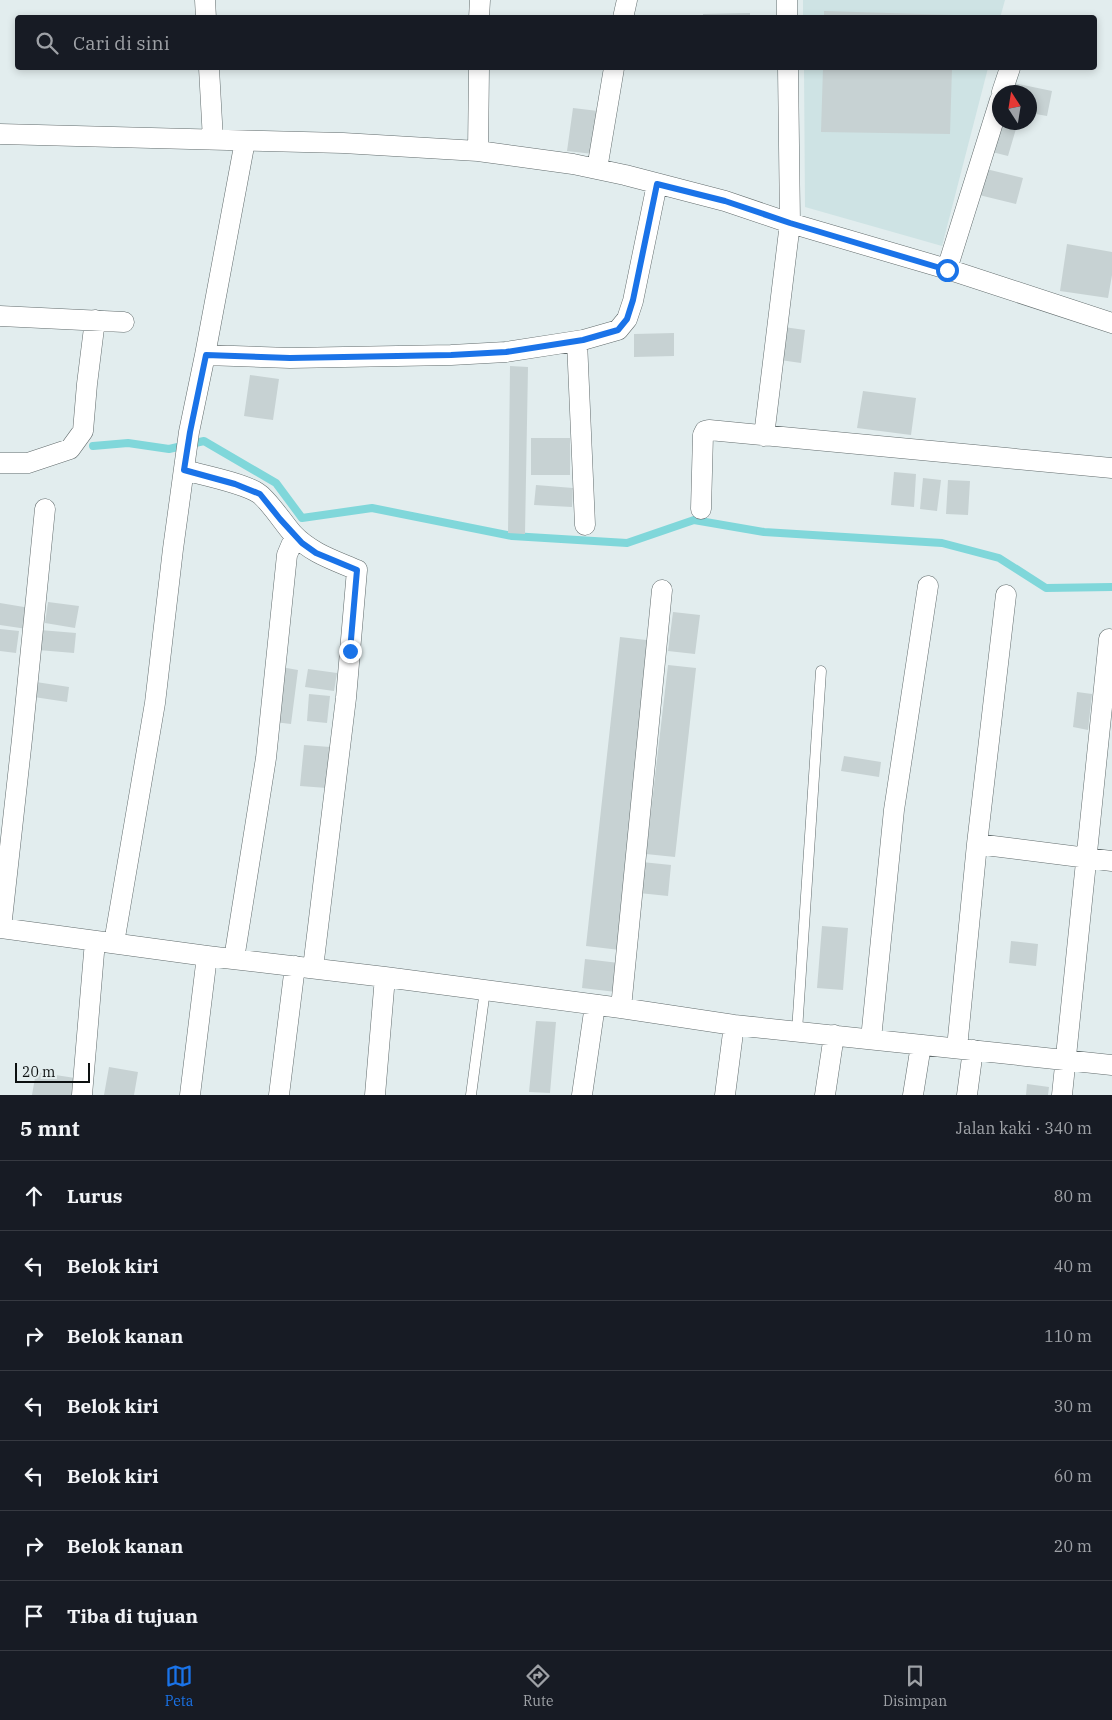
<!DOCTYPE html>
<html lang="id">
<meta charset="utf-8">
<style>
body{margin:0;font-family:"IBM Plex Serif",serif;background:#242831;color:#f1f3f6}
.compass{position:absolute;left:992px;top:85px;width:45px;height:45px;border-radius:50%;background:#171b24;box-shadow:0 2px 8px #0003;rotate:348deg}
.scale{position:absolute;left:15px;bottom:12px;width:75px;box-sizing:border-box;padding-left:5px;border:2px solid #0c1010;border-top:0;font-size:14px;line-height:18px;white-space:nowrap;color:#0c1010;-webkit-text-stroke:4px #e2edee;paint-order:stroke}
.stop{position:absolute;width:15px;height:15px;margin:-11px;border:4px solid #1a73e8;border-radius:50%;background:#fff}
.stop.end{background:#1a73e8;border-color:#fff;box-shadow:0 1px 5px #0008}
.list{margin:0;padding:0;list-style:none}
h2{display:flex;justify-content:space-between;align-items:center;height:65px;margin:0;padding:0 20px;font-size:21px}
h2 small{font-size:16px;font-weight:400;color:#9ea1a6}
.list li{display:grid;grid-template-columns:32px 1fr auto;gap:15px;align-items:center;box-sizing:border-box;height:70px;padding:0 20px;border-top:1px solid #363941}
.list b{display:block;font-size:19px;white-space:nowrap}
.list em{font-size:16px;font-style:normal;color:#9ea1a6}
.icon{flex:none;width:28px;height:28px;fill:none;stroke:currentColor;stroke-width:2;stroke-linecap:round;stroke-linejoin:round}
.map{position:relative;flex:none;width:1112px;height:1095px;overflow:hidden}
.search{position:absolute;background:#171b24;box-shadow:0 2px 8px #0003;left:15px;right:15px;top:15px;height:55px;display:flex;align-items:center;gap:12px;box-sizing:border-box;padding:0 18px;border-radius:5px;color:#9ea1a6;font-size:19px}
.sheet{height:555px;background:#171b24}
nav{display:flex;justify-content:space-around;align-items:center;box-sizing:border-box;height:70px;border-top:1px solid #363941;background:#171b24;font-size:14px;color:#9ea1a6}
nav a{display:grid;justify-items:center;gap:2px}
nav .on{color:#1a73e8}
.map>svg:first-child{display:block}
</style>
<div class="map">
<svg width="1112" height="1095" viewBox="0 0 1112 1095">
<rect width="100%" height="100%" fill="#e2edee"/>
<path fill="#cee3e4" d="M 803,0 L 1005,0 L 1000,18 L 803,17 Z
M 804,68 L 988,68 L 942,246 L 805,207 Z"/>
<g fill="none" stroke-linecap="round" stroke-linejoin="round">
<path stroke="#80d7da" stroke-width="8" d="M 93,446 L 128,443 L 169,449 L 204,441 L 276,483 L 302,518 L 372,508 L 512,536 L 627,543 L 694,520 L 764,532 L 942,543 L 999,558 L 1046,588 L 1112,587"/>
</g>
<path fill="#c7d2d3" d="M 824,11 L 954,15 L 954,18 L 824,18 Z
M 750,13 L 750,18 L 703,18 L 703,14 Z
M 823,68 L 952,68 L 950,134 L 821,132 Z
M 1014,83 L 1052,91 L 1047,116 L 1030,113 L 1030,92 L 1012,92 Z
M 573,108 L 598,111 L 593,154 L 567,151 Z
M 1000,122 L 1018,122 L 1008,156 L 988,151 Z
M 982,168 L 1023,178 L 1016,204 L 975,194 Z
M 1067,244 L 1112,252 L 1112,275 L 1108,298 L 1060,291 Z
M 784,327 L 805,330 L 801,363 L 780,360 Z
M 674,333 L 674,356 L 634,357 L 634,334 Z
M 510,366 L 528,367 L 525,534 L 508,533 Z
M 250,375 L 279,379 L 273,420 L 244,416 Z
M 863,391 L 916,398 L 911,435 L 857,428 Z
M 531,438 L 570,438 L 570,475 L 531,475 Z
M 894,472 L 916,474 L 914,507 L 891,505 Z
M 923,478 L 941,480 L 937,511 L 920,509 Z
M 948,480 L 970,481 L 968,515 L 946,514 Z
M 536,485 L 573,488 L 572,507 L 534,505 Z
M 48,602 L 79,606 L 75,628 L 45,623 Z
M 0,603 L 30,608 L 27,629 L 0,625 Z
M 673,612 L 700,615 L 695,654 L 668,651 Z
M 0,629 L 19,631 L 16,653 L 0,651 Z
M 40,630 L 76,633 L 74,653 L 38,650 Z
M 620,637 L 655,641 L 620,950 L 586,946 Z
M 668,665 L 696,668 L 675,857 L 646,854 Z
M 281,667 L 298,670 L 291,724 L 274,722 Z
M 308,669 L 337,673 L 334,691 L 305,687 Z
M 36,682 L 69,687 L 67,702 L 34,697 Z
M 1077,692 L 1092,694 L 1088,730 L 1073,727 Z
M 309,694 L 330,696 L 327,723 L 307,721 Z
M 304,745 L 330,747 L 327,788 L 300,786 Z
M 844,756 L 881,762 L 879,777 L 841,771 Z
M 642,862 L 671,865 L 668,896 L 639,893 Z
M 822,926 L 848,928 L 843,990 L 817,988 Z
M 1011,941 L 1038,944 L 1036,966 L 1009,963 Z
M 585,959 L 619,963 L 616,992 L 582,988 Z
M 536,1021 L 556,1022 L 550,1093 L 529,1092 Z
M 109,1067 L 138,1072 L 134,1095 L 104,1095 Z
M 36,1072 L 75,1078 L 72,1095 L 32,1095 Z
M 1027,1084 L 1049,1087 L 1048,1095 L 1026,1095 Z"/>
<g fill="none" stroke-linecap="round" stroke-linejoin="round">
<defs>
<path id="service" d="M 797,1031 L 821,671
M 471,1095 L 485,990"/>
<path id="minor" d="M 205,0 L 206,18
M 787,0 L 787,18
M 479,18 L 480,0
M 623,18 L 627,0
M 209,68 L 213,140
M 1002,92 L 1010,68
M 0,134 L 343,143 L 478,151 L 573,164 L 625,175 L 725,201 L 790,223 L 947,269 L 1112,323
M 478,151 L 479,68
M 597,169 L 614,68
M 947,269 L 1000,100
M 0,316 L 124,322
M 577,341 L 585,525
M 205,355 L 290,358 L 451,355 L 506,352 L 583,340 L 618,330 L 627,319 L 633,301 L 657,184
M 764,436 L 790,223 L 788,68
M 0,463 L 28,463 L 70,449 L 83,431 L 87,384 L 95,320
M 184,470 C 203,475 243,483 258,493 C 268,499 284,524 293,534 C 311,553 334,560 357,570 L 346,698 L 313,968
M 701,509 L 703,435 L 705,431 L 709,430 L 1112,468
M 977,844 L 1112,861
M 0,928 L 207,956 L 385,977 L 621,1008 L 734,1025 L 1112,1065
M 1,928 L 22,739 L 45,509
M 114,943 L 155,703 L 173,549 L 189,432 L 205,355 L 245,141
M 234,959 L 266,758 L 287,555 L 295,536
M 621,1008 L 662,590
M 871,1039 L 894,810 L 928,586
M 957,1048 L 977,844 L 1006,595
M 82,1095 L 95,941
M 190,1095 L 207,956
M 279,1095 L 295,966
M 375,1095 L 385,977
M 582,1095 L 595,1005
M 725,1095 L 734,1025
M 825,1095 L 834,1035
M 913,1095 L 921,1045
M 967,1095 L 973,1050
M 1062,1095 L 1109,639"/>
</defs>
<use href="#service" stroke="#626c6d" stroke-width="11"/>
<use href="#minor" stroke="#626c6d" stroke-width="21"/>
<use href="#service" stroke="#fff" stroke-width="10"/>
<use href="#minor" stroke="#fff" stroke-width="20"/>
</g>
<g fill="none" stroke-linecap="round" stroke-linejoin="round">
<path stroke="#1a73e8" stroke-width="6" d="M 350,651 L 357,570 L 316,553 L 302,543 L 280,519 L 260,494 L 235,484 L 184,470 L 190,432 L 206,355 L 290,358 L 451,355 L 506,352 L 583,340 L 618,330 L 627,319 L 633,300 L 657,184 L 725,201 L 790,223 L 947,270"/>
</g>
</svg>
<svg class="compass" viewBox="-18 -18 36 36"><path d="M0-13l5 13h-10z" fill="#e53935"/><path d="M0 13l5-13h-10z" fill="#9ea1a6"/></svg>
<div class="scale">20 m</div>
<div class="stop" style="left:947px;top:270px"></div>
<div class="stop end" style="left:350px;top:651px"></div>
<div class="search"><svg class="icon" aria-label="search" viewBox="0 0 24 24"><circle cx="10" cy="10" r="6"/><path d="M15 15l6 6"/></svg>Cari di sini</div>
</div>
<section class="sheet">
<h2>5 mnt<small>Jalan kaki · 340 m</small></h2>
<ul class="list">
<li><svg class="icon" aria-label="ahead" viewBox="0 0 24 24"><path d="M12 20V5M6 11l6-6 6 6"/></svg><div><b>Lurus</b></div><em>80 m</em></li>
<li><svg class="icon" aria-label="left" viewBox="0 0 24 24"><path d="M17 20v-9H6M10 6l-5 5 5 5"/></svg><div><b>Belok kiri</b></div><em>40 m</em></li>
<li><svg class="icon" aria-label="right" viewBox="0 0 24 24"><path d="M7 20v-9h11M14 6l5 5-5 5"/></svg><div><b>Belok kanan</b></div><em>110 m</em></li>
<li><svg class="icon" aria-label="left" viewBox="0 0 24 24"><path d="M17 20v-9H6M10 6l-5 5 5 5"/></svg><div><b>Belok kiri</b></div><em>30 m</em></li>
<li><svg class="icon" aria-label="left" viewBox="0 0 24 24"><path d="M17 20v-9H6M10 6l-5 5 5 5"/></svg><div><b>Belok kiri</b></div><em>60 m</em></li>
<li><svg class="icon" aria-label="right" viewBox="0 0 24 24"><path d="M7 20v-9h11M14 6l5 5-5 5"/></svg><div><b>Belok kanan</b></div><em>20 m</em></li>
<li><svg class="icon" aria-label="arrive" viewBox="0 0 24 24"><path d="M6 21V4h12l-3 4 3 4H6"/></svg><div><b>Tiba di tujuan</b></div></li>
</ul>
</section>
<nav>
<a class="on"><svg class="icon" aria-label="map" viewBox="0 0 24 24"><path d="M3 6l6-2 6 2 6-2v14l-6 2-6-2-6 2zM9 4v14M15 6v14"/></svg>Peta</a>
<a><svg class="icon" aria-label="directions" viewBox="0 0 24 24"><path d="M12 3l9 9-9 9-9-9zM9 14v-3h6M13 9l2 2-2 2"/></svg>Rute</a>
<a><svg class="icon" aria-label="saved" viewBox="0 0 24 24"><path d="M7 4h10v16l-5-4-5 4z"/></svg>Disimpan</a>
</nav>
